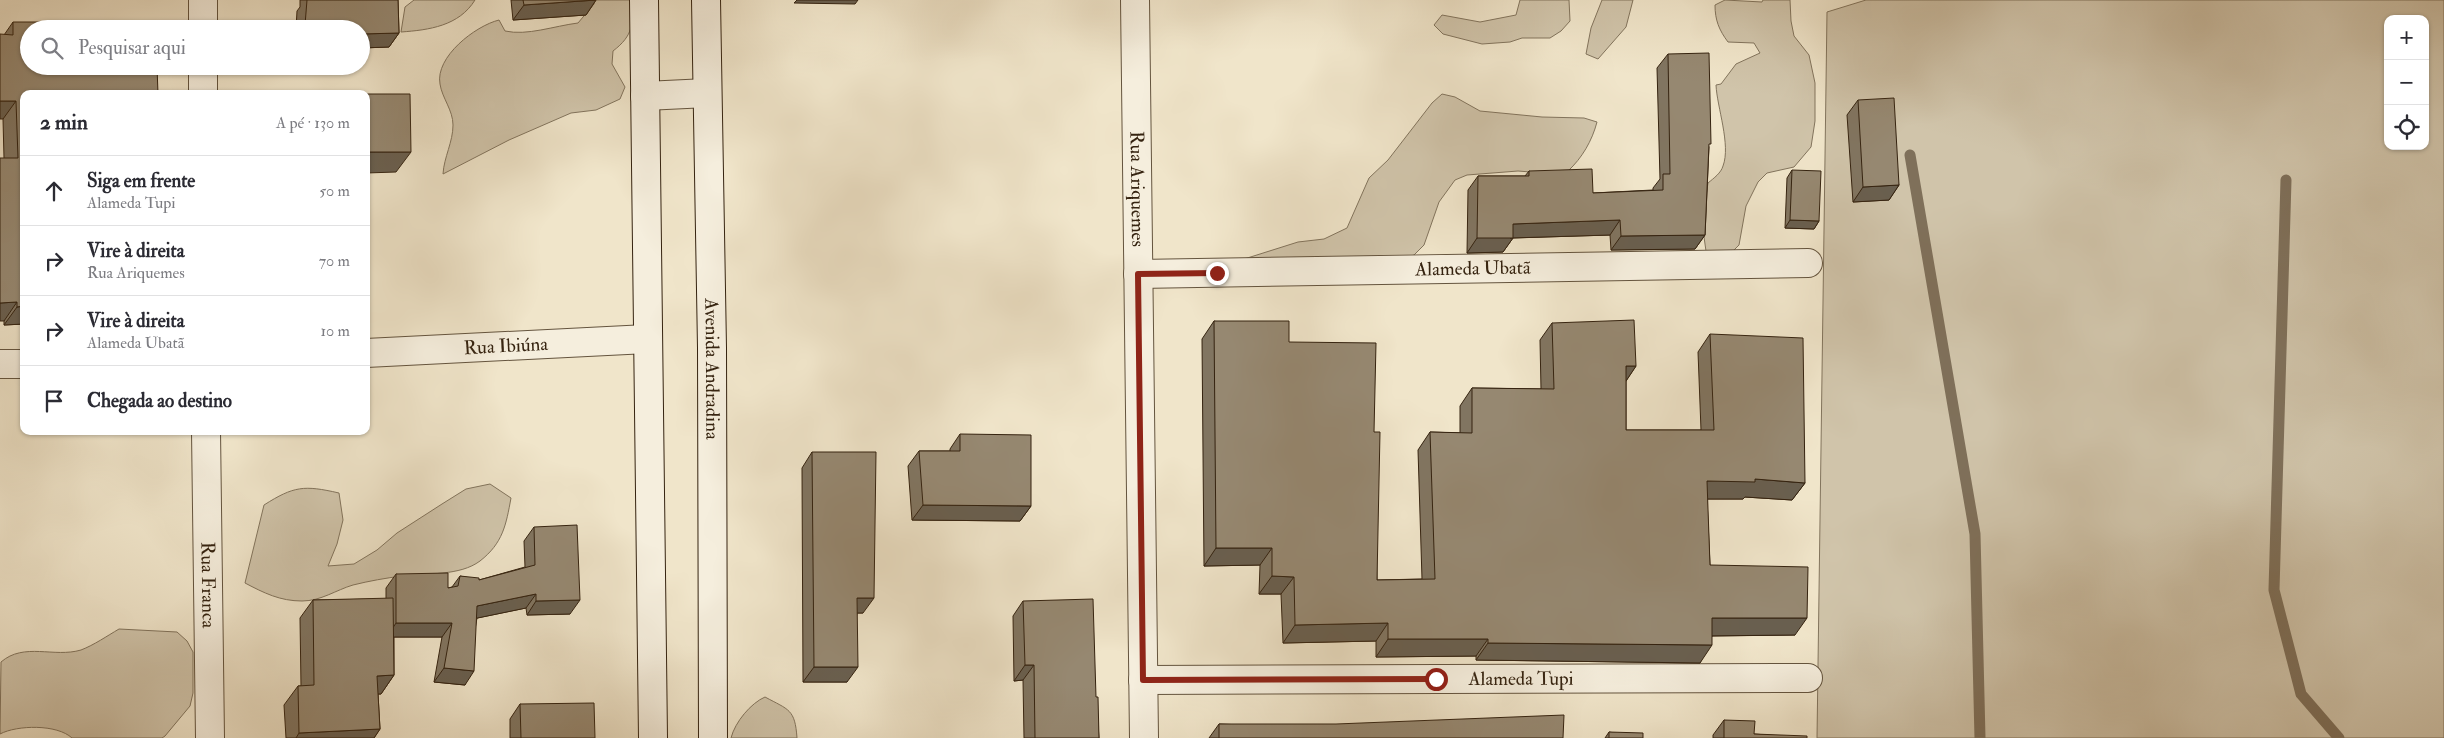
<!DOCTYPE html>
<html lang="pt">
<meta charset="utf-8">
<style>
body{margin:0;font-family:"IM FELL Double Pica",serif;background:#f7f7f7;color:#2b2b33}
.controls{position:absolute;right:15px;top:15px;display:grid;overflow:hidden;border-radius:10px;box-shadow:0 1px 4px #0004}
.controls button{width:45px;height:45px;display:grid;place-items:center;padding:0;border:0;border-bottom:1px solid #e1e1e2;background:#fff;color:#2b2b33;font:25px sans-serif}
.stop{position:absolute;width:15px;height:15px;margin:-11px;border:4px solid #8f2418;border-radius:50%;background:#fff}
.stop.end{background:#8f2418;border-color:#fff;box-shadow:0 1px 5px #0008}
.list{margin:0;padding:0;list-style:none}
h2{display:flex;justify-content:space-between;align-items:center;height:65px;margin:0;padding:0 20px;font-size:21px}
h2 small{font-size:16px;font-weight:400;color:#7c7c81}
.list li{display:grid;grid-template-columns:32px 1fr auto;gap:15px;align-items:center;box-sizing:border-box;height:70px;padding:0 20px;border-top:1px solid #e1e1e2}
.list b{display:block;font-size:19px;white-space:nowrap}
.list p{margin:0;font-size:16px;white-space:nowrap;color:#7c7c81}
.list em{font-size:16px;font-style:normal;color:#7c7c81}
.icon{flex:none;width:28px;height:28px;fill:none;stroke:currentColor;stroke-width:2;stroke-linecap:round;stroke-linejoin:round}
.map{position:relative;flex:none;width:2444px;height:738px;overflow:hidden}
.search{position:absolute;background:#fff;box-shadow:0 1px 4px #0004;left:20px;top:20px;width:350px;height:55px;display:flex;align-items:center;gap:12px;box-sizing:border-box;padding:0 18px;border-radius:28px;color:#7c7c81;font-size:19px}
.panel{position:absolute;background:#fff;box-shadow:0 1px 4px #0004;left:20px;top:90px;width:350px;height:345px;border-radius:10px}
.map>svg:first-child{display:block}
</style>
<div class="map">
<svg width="2444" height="738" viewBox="0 0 2444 738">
<rect width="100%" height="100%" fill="#f0e5ca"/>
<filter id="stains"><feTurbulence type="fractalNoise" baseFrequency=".004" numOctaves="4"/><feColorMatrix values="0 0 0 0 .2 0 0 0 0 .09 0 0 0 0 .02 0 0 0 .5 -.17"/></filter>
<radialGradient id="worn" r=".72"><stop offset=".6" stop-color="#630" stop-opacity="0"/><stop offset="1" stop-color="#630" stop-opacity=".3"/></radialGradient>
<path fill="#d0c4aa" stroke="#82745d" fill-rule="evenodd" d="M 414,0 L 475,0 C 459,26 429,30 401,32 L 405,7 Z
M 594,0 L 635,0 C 632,24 634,35 613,51 L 612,64 L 625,87 L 620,99 L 596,110 L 571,113 L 509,140 L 443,174 C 444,157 453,142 453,125 C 453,110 442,98 440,84 C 435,57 475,26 499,20 L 505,31 C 527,36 554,26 578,23 L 594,4 Z
M 1520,0 L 1569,0 L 1570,21 L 1561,31 L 1550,38 L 1522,38 L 1510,42 L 1482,44 L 1443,34 L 1434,25 L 1442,15 L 1480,22 L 1516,15 Z
M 1602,0 L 1633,0 L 1626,27 L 1598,59 L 1586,54 L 1591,28 Z
M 1725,0 L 1762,2 L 1763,0 L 1790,0 L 1791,21 L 1794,36 L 1809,55 L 1815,83 L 1815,121 L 1811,147 L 1794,167 L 1767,173 L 1758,182 L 1746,206 L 1739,245 L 1730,254 L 1718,259 L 1706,251 L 1702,223 L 1708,183 C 1714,178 1721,173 1723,166 C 1731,145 1717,107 1716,85 L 1721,84 L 1736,64 L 1760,53 L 1754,43 L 1728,42 C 1719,30 1715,20 1715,5 Z
M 1866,0 L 2444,0 L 2444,738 L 1817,738 L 1827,12 ZM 2388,19 L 2425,19 L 2425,146 L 2388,146 Z
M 1442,94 L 1455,97 L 1480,111 L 1542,117 L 1584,118 L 1597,122 C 1592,141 1582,158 1568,171 L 1543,173 L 1518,171 L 1467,175 L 1455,180 L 1439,202 L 1424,245 L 1414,255 L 1402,260 L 1241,260 L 1298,242 L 1324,239 L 1347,228 L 1369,178 L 1388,160 L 1432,103 Z
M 490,484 L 511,498 C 506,525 503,543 480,561 C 460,576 427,573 402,576 C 386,578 369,581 353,585 C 336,590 321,601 302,601 C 280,601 264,593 245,583 L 264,505 C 294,486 304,485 339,493 L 343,520 L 337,544 L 328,566 L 354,564 L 377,550 L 397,533 L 442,504 L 466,489 Z
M 119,629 L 177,632 L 187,641 L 193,652 L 193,693 L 190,706 L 165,736 L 162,738 L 72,738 C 57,724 17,725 0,734 L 1,662 C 24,642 54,658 81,650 C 94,645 107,636 119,629 Z
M 765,697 C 789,710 795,709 797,738 L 731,738 C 735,722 751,703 765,697 Z"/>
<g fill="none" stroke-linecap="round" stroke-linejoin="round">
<path stroke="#7f705a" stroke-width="11" d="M 1910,155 L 1975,534 L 1980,738
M 2286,180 L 2274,590 L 2301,694 L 2339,738"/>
<defs>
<g id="minor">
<path d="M 203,0 L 203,29"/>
<path id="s1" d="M 1135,0 L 1144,738"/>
<path d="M 203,66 L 203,94"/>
<path id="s2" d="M 1138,274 L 1808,263"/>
<path id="s3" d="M 366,353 L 647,339"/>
<path d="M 0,364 L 24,364"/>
<path id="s4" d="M 206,431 L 210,738"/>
<path id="s5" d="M 1143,680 L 1808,678"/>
</g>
<path id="tertiary" d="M 645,96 L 707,93"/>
<g id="secondary">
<path d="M 644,0 L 653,738"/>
<path id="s6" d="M 706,0 L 712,348 L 713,738"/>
</g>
</defs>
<use href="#minor" stroke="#64543e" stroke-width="30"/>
<use href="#tertiary" stroke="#64543e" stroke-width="30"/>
<use href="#secondary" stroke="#352310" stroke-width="30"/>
<use href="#minor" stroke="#f5eedd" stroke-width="28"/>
<use href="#tertiary" stroke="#f5eedd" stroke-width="28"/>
<use href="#secondary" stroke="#f5eedd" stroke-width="28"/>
</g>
<path fill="#817561" stroke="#352310" d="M 300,0 L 398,0 L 399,33 L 389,47 L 361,48 L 361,29 L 296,29 L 297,11 L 300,7 Z
M 511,0 L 596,0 L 586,15 L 513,20 Z
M 13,22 L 24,94 L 24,324 L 4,325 L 4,158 L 3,119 L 4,35 Z
M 1668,54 L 1709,147 L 1705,235 L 1695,249 L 1611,250 L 1610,235 L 1513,238 L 1503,252 L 1467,253 L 1468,190 L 1478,176 L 1525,176 L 1529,171 L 1593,193 L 1653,190 L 1653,188 L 1660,179 L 1657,68 Z
M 1858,100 L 1899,185 L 1889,200 L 1853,202 L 1847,115 Z
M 1792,170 L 1819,221 L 1814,229 L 1785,228 L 1787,178 Z
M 1214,321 L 1289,342 L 1374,432 L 1377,580 L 1422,579 L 1418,450 L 1430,432 L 1460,433 L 1460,406 L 1472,388 L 1541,389 L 1540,340 L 1552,323 L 1636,366 L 1626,381 L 1626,430 L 1701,430 L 1698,352 L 1710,334 L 1805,483 L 1792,500 L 1745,497 L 1743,499 L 1707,499 L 1710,565 L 1795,635 L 1712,636 L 1700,663 L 1476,660 L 1476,656 L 1376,657 L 1376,641 L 1283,643 L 1281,594 L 1259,594 L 1260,565 L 1204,566 L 1202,339 Z
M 960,434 L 1031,506 L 1020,521 L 912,520 L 908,466 L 919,451 L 950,451 L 950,449 Z
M 812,452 L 863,613 L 857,613 L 847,682 L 803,682 L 802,468 Z
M 534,527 L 570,614 L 527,615 L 526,608 L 477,618 L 465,685 L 434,682 L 442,637 L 394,637 L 394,675 L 381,694 L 378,694 L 380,729 L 374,738 L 286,738 L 284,705 L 298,686 L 301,686 L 300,618 L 313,600 L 386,599 L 386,588 L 396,574 L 448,588 L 452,587 L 460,576 L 479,580 L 525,567 L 524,541 Z
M 1023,601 L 1096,697 L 1099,738 L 1024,738 L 1023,680 L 1014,681 L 1013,616 Z
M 520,704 L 595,738 L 510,738 L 510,719 Z
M 1724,720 L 1754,734 L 1807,738 L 1713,738 L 1713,735 Z
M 1219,724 L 1563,738 L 1209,738 Z
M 1609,732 L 1643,738 L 1605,738 Z"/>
<path fill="#695f4f" stroke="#352310" d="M 596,0 L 586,15 L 513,20 L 524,5 Z
M 797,0 L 858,0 L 855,4 L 794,3 Z
M 305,25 L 355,28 L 355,29 L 303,29 Z
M 399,33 L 389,47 L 361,48 L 361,34 Z
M 0,101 L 16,101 L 3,119 L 0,119 Z
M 366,152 L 411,152 L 396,172 L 366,173 Z
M 1899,185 L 1889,200 L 1853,202 L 1863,187 Z
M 1620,220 L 1610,235 L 1510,238 L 1513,238 L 1503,252 L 1467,253 L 1477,238 L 1513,224 Z
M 1790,220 L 1819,221 L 1814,229 L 1785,228 Z
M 1705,235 L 1695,249 L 1611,250 L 1621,236 Z
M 17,302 L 4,321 L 0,321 L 0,303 Z
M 24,306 L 24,324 L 4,325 L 17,307 Z
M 1626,366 L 1636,366 L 1624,384 Z
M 1755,479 L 1805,483 L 1792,500 L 1745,497 L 1743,499 L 1695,499 L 1707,481 Z
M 923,505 L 1031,506 L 1020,521 L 912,520 Z
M 1216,548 L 1272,548 L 1260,565 L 1204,566 Z
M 1272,576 L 1294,577 L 1281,594 L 1259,594 Z
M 536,594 L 526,608 L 468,620 L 477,606 Z
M 857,598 L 874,598 L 863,613 L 846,613 Z
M 580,600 L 570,614 L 527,615 L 536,601 Z
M 1712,618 L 1807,618 L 1795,635 L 1699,636 Z
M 396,623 L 452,623 L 442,637 L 387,637 Z
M 1388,623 L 1376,641 L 1283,643 L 1295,625 Z
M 1388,639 L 1488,639 L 1476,656 L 1376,657 Z
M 1488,643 L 1712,645 L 1700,663 L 1476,660 Z
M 1025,665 L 1034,665 L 1023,680 L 1014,681 Z
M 814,667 L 858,667 L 847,682 L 803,682 Z
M 444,668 L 474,671 L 465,685 L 434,682 Z
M 394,675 L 381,694 L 364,694 L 377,676 Z
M 380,729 L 374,738 L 296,738 L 299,733 Z"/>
<path fill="#968871" stroke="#352310" d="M 307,0 L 398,0 L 399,33 L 361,34 L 361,29 L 305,25 Z
M 523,0 L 596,0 L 524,5 Z
M 13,22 L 43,22 L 43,29 L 29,29 L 29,66 L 157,66 L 158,94 L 24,94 L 24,306 L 17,307 L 17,302 L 0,303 L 0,158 L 18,158 L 16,101 L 0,101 L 0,34 L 13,35 Z
M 1709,53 L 1711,144 L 1709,144 L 1705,235 L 1621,236 L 1620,220 L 1513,224 L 1513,238 L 1477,238 L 1478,176 L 1529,176 L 1529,171 L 1592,169 L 1593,193 L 1663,190 L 1663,174 L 1670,174 L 1668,54 Z
M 366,94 L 410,94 L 411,152 L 366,152 Z
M 1894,98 L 1899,185 L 1863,187 L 1858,100 Z
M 1792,170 L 1821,171 L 1819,221 L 1790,220 Z
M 1634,320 L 1636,366 L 1626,366 L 1626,430 L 1714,430 L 1710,334 L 1803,338 L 1805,483 L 1755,479 L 1755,482 L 1707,481 L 1710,565 L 1808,567 L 1807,618 L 1712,618 L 1712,645 L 1488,643 L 1488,639 L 1388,639 L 1388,623 L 1295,625 L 1294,577 L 1272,576 L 1272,548 L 1216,548 L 1214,321 L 1289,321 L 1289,342 L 1376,343 L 1374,432 L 1380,432 L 1377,580 L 1435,579 L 1430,432 L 1472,433 L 1472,388 L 1554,389 L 1552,323 Z
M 960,434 L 1031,435 L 1031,506 L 923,505 L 919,451 L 960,451 Z
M 812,452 L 876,452 L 874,598 L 857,598 L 858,667 L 814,667 Z
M 577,525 L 580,600 L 536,601 L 536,594 L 477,606 L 474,671 L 444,668 L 452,623 L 396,623 L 396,574 L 448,573 L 448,588 L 458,586 L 460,576 L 479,578 L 479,580 L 535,565 L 534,527 Z
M 393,598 L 394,675 L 377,676 L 380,729 L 299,733 L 298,686 L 314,685 L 313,600 Z
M 1093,599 L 1096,697 L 1098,697 L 1099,738 L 1035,738 L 1034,665 L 1025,665 L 1023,601 Z
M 594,703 L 595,738 L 521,738 L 520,704 Z
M 1564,715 L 1563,738 L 1219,738 L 1219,724 L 1336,724 Z
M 1724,720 L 1755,721 L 1754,734 L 1807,736 L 1807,738 L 1724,738 Z
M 1609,732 L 1643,733 L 1643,738 L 1609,738 Z"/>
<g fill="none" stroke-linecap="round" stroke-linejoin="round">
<path stroke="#8f2418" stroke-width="6" d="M 1217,273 L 1138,274 L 1143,680 L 1436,679"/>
</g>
<g text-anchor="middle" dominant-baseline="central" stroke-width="4" stroke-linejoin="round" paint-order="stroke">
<g font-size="19" fill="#352310" stroke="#f5eedd">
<text stroke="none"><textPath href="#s1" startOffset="189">Rua Ariquemes</textPath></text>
<text stroke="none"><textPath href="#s2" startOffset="335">Alameda Ubatã</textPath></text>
<text stroke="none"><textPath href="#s3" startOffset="140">Rua Ibiúna</textPath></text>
<text stroke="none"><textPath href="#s6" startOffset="369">Avenida Andradina</textPath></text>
<text stroke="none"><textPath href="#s4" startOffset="154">Rua Franca</textPath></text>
<text stroke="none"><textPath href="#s5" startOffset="378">Alameda Tupi</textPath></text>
</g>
</g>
<rect width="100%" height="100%" filter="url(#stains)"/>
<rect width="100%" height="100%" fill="url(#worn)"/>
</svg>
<div class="controls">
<button>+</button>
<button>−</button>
<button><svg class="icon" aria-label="locate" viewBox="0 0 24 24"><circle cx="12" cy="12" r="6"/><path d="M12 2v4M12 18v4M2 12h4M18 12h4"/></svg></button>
</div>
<div class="stop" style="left:1436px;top:679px"></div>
<div class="stop end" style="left:1217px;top:273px"></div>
<div class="search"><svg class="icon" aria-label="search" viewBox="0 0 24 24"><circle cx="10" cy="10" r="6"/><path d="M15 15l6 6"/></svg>Pesquisar aqui</div>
<section class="panel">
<h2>2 min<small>A pé · 130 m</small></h2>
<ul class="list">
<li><svg class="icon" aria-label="ahead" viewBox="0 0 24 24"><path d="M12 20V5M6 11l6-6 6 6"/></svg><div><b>Siga em frente</b><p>Alameda Tupi</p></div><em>50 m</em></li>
<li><svg class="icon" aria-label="right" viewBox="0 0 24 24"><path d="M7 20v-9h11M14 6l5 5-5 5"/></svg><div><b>Vire à direita</b><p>Rua Ariquemes</p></div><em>70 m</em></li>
<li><svg class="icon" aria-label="right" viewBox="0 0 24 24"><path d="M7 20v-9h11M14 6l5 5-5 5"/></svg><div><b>Vire à direita</b><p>Alameda Ubatã</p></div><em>10 m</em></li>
<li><svg class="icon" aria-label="arrive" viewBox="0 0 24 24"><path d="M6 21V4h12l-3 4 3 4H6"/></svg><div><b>Chegada ao destino</b></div></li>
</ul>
</section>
</div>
